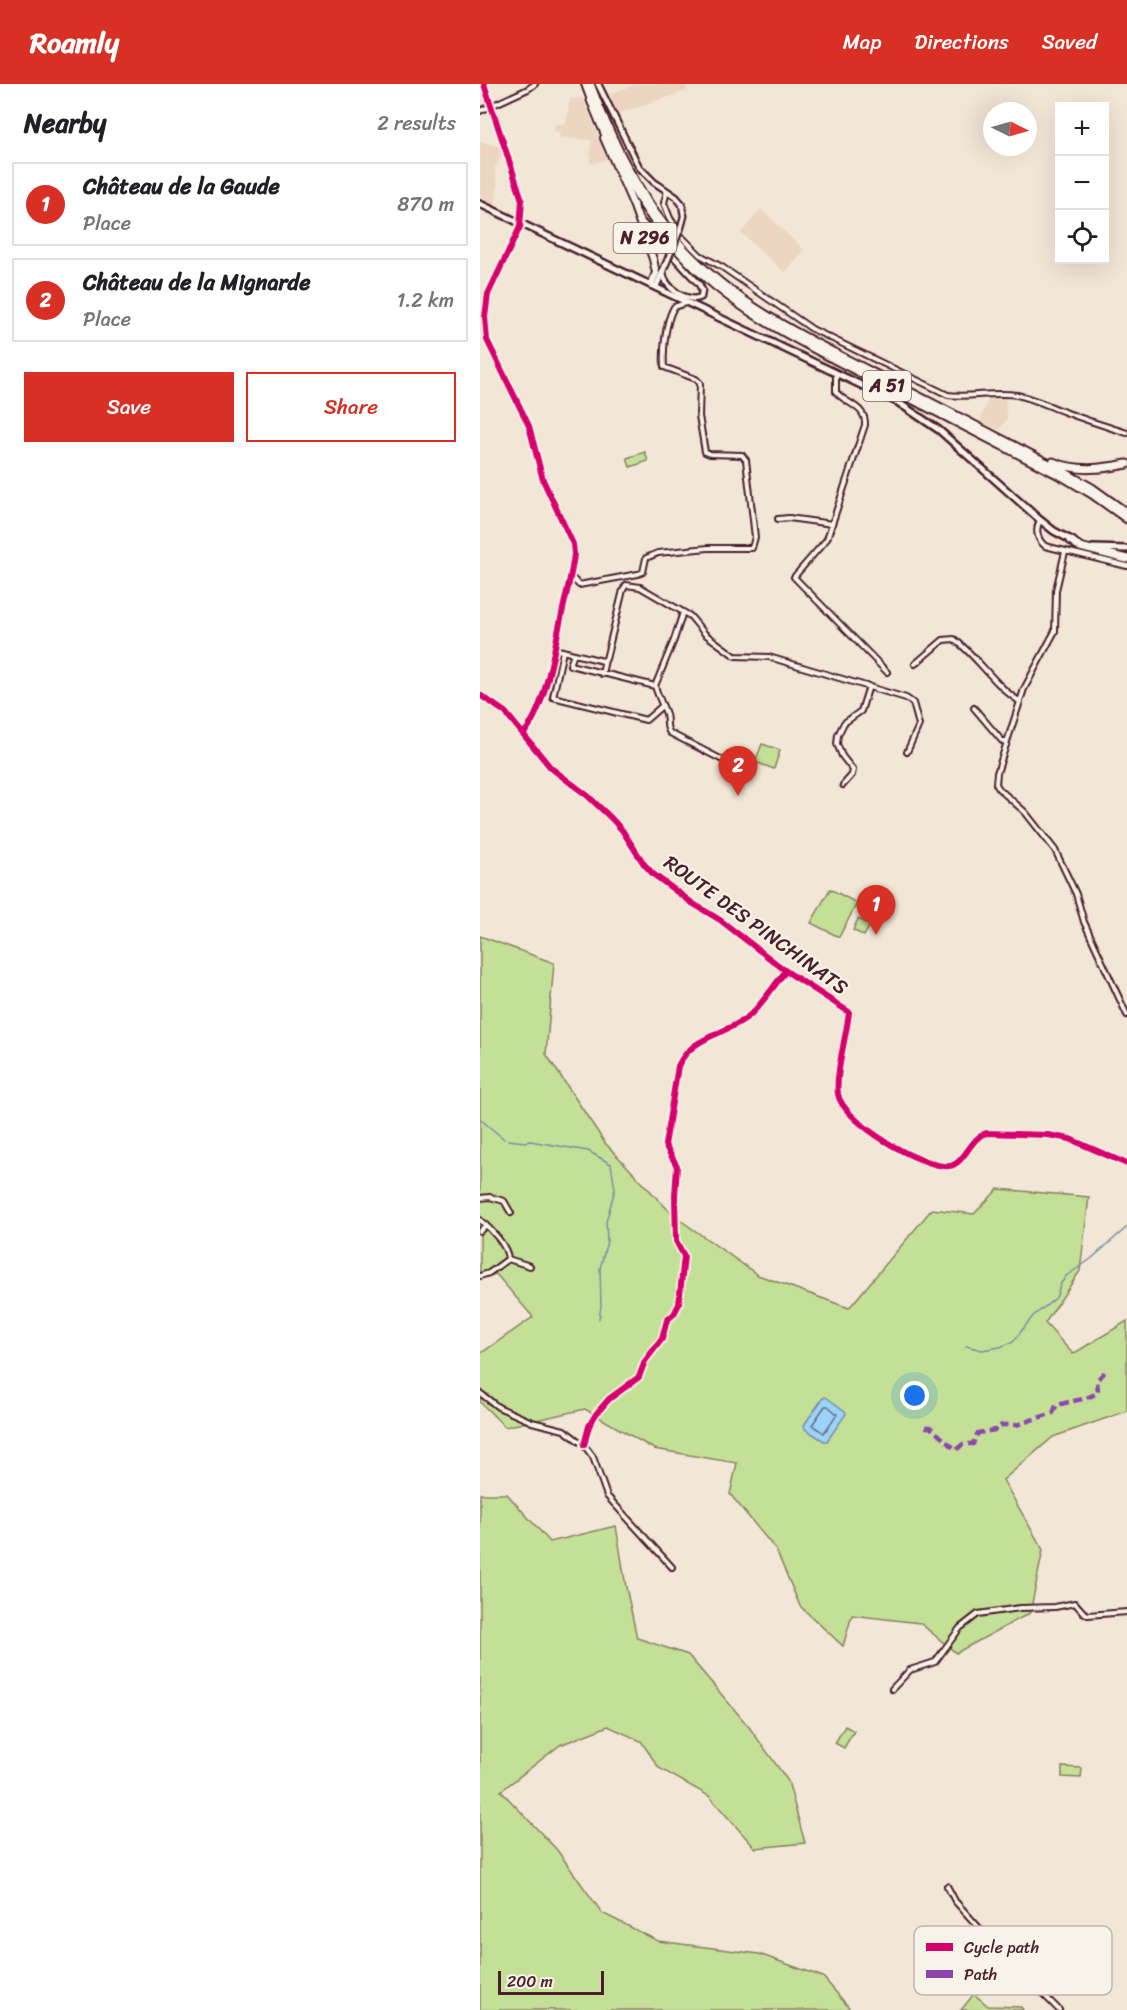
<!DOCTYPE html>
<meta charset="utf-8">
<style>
body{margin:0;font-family:Sriracha,sans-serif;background:#f6f6f6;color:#202124}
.controls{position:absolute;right:18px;top:18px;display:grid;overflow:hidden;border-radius:0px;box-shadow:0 6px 24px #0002}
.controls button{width:54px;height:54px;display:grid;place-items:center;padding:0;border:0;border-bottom:2px solid #e0e0e0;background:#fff;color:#202124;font:30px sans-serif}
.compass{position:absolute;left:503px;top:18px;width:54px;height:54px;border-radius:50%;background:#fff;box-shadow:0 6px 24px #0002;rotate:95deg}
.scale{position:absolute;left:18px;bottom:15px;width:106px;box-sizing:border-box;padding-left:6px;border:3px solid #4a1f2b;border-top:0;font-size:16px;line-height:21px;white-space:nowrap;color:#4a1f2b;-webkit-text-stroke:4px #f7f3e8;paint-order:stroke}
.you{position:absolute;left:435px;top:1312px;width:21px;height:21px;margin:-15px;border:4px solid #fff;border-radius:50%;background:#1a73e8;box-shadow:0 0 0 9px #1a73e833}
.badge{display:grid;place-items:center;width:39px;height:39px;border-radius:50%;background:#d93025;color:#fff;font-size:20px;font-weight:700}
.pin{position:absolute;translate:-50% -50px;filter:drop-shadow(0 2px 3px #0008)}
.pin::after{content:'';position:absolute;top:32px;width:21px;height:18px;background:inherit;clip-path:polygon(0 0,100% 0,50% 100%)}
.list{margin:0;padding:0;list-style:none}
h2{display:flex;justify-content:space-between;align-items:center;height:78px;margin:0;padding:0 24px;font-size:26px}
h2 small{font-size:20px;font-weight:400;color:#757577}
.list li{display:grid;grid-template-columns:39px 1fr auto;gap:18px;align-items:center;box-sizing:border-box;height:84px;margin:0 12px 12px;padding:0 12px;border:2px solid #e0e0e0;border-radius:0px}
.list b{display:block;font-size:22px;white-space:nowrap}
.list p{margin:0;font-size:20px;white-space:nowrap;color:#757577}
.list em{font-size:20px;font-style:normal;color:#757577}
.actions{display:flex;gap:12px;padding:18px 24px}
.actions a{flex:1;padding:14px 0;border:2px solid #d93025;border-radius:0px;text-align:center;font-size:21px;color:#d93025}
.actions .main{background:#d93025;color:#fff}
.icon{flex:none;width:33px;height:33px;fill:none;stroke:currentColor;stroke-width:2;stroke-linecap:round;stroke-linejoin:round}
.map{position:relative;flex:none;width:647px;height:1926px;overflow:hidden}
header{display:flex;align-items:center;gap:36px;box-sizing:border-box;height:84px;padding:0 30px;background:#d93025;color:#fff}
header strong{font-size:28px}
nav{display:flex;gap:33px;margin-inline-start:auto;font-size:21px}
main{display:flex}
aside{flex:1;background:#fff}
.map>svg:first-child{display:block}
</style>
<header>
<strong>Roamly</strong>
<nav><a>Map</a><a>Directions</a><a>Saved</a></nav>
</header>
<main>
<aside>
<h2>Nearby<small>2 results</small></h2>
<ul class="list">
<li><span class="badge">1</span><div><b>Château de la Gaude</b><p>Place</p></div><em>870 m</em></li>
<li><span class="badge">2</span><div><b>Château de la Mignarde</b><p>Place</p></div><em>1.2 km</em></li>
</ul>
<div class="actions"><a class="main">Save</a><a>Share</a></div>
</aside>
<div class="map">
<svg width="647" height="1926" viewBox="0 0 647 1926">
<rect width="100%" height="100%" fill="#f2e6d6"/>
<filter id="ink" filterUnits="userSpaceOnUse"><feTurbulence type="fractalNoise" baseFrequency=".0167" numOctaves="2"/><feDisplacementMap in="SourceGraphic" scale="12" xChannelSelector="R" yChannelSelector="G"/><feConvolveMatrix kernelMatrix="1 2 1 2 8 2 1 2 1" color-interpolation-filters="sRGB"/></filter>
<g filter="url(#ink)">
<path fill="#ecd6c1" d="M 157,0 L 206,0 L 207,7 L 137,30 L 129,10 Z
M 103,14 L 128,75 L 110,80 L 111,56 L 79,54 L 80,48 L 74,47 L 75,40 L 86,40 L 90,15 Z
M 0,58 L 23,63 L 24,67 L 14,85 L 18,101 L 15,122 L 0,112 Z
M 281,125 L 324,166 L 305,189 L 261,149 Z
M 512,315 L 525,315 L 527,335 L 519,346 L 500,337 L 508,316 Z"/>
<path fill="#c4e097" stroke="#878061" stroke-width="1.5" d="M 165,368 L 168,377 L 150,383 L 147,374 Z
M 282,660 L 300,666 L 294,685 L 275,678 Z
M 350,805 L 377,819 L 359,853 L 331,839 Z
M 378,835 L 390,841 L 384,852 L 373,846 Z
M 0,852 L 74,879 L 66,970 L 125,1059 L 193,1131 L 278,1191 L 369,1224 L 452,1125 L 494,1130 L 518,1105 L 609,1113 L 600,1187 L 565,1239 L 593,1270 L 647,1237 L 647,1327 L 573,1353 L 523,1396 L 563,1466 L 550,1529 L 476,1569 L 440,1539 L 372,1531 L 363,1562 L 320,1522 L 296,1466 L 250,1410 L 257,1379 L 174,1365 L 105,1325 L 25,1343 L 0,1318 L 0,1270 L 53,1233 L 16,1190 L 0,1194 Z
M 0,1410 L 27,1410 L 70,1458 L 136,1442 L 146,1503 L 157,1554 L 208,1571 L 269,1643 L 308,1697 L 325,1759 L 275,1764 L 229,1712 L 179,1684 L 161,1657 L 128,1642 L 80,1661 L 21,1707 L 77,1766 L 122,1829 L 178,1857 L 279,1870 L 343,1893 L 371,1926 L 0,1926 Z
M 365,1642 L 374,1647 L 364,1664 L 355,1659 Z
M 582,1683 L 602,1684 L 601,1694 L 582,1693 Z
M 494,1910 L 508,1922 L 541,1923 L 543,1926 L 481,1926 Z"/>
<path fill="#9bd3fa" stroke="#7b8ba7" stroke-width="1.5" d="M 346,1313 L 365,1327 L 366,1330 L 347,1357 L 344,1357 L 325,1345 L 324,1341 L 343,1314 Z"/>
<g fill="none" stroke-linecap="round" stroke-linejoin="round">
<path stroke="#6a677e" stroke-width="1.5" d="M 345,1322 L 348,1322 L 357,1330 L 344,1349 L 332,1341 Z"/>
<path stroke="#7b8ba7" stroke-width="1.5" d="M 0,1035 L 24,1055
M 28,1056 L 45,1058 L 50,1057 L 108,1067 L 131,1080 L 135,1105 L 126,1138 L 127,1157 L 120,1185 L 121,1222 L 119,1235
M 486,1262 L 502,1266 L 520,1263 L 533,1258 L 553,1232 L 576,1214 L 580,1201 L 586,1192 L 611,1175 L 647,1143"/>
<defs>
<path id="minor" d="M 4,0 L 42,116 L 40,143 L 8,210 L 5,233 L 7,256 L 49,342 L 63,396 L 93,460 L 94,470 C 92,490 86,510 82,530 C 74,563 66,625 43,650
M 0,27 L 48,5 L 55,0
M 187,107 L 184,119 L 190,134 L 202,153 L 220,171 L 242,183 L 332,245 L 468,311 C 491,314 514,307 537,311 C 555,315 569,322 585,328 C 605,336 626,342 647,349
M 356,289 L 356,308 C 367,321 386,322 385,341 L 347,455 L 314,493 L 407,588
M 298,435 L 309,434 L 352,440
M 560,436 C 555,446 557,455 565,462 L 647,482
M 585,468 L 576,506 L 575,547 L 544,605 L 517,689 L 516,700 L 519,705 L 545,728 L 575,766 L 596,810 L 604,838 L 647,931
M 90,492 L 99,501 L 158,490 L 163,488 L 166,474 L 178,469 L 228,464 L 272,464 L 275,453 L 266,376 L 262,371 L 230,370 L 225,368 L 219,332 L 220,299 L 216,295 L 184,283 C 183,265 185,239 194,223 L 206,219
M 74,565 L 123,577 L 126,575 L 143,506 L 146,501 L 160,503 L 210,532 L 225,550 L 255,572 L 289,573 L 426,614 L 433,619 L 439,641 L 427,668
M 83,567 L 73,613 L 166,636 L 182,622
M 94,570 L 90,581 L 175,602 L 194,556 L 203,528
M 435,580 L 463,556 L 474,555 C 498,573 514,601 539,617
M 122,590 L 125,576
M 175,602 C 178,613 183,621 186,630 C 188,637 185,643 190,649 L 260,685 L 265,669
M 494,624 L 522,657 L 526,659
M 363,701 L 372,691 L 373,686 L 362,672 L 357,660 L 358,651 L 364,639 L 381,627 L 389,602
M 0,1114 L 10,1113 L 24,1117 L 31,1129
M 0,1136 C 11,1145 27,1161 28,1175 L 9,1189 L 0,1192
M 0,1147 L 6,1141
M 28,1175 L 50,1182
M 0,1309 L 18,1323 L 52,1338 L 84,1346 L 104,1361 L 113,1373 L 127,1412 L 192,1483
M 104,1361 L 109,1342 L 116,1330 L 129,1315 L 159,1293 L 165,1277 L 182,1255 L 187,1236 L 194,1230 L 199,1220 L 204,1172 L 196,1157 L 195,1112 L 197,1082 L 185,1061 L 198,982 C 212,951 247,951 270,931 C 283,919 294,901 306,887
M 412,1605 L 430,1586 L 455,1578 L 480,1544 L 498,1530 L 540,1524 L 575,1523 L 595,1519 L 603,1528 L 608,1531 L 647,1528
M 467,1802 L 475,1817 L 511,1857 L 579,1926"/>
<path id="tertiary" d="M 118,0 L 159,83 L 174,98 L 196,113 L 202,120 L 204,132 L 201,143
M 160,136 L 219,200 L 222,206 L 221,213 C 208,220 183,203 183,188
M 176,203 L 188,175
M 0,611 L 25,628 L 71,684 L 108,712 L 131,734 L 142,746 L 164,780 L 173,790 L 212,819 L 240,836 L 306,887 L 369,928 C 367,950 355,990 358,1010 C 362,1037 443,1085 469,1082 C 484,1081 490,1054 506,1049 L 568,1051 L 590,1055 L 647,1080"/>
<path id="secondary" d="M 0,120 L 419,319 L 459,346 L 560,436 L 574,447 L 593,457
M 613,464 L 647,465"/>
<path id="trunk" d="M 105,0 L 112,19
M 124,54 L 153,120 L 173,175 L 176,189 L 171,201"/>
<path id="motorway" d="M 110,0 C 133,60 160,117 204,165 C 257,222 325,254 393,289 C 454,320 514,351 575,383 L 612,404 L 647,429
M 111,16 C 133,72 159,124 200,168 C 252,226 323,259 391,294 C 456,328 521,361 585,394 L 612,410 L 647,435
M 573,378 C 598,388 621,385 647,380
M 590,456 L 600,463 L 647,475"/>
</defs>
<use href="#minor" stroke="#4a1f2b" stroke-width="8"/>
<use href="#tertiary" stroke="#4a1f2b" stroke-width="9"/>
<use href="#secondary" stroke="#4a1f2b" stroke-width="10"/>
<use href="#trunk" stroke="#4a1f2b" stroke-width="10"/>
<use href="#motorway" stroke="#4a1f2b" stroke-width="11"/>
<use href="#minor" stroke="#f7f3e8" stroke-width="4"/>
<use href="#tertiary" stroke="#f7f3e8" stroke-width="4.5"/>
<use href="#secondary" stroke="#f7f3e8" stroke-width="5"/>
<use href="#trunk" stroke="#f7f3e8" stroke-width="6"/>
<use href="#motorway" stroke="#f7f3e8" stroke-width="7"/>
<defs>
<path id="tertiary-bridge" d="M 188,175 L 201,143"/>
</defs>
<use href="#tertiary-bridge" stroke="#4a1f2b" stroke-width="9" stroke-linecap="butt"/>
<use href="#tertiary-bridge" stroke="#f7f3e8" stroke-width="4.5"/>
<path stroke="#8e44ad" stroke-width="4.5" stroke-dasharray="9 4.5" stroke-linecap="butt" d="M 445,1343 L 450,1343 L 476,1366 L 483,1360 L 493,1360 L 495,1354 L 498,1349 L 515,1346 L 522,1341 L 536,1341 L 573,1329 L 576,1322 C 589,1316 607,1317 618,1308 L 617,1296 L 625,1288"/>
<defs>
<path id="cycleway" d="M 4,0 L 42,116 L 40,143 L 8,210 L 5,233 L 7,256 L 49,342 L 63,396 L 93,460 L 94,470 C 92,490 86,510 82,530 C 74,563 66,625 43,650
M 0,611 L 25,628 L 71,684 L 108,712 L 131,734 L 142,746 L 164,780 L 173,790 L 212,819 L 240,836 L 306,887 L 369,928 C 367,950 355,990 358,1010 C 362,1037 443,1085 469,1082 C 484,1081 490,1054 506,1049 L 568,1051 L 590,1055 L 647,1080
M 104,1361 L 109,1342 L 116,1330 L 129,1315 L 159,1293 L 165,1277 L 182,1255 L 187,1236 L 194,1230 L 199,1220 L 204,1172 L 196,1157 L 195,1112 L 197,1082 L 185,1061 L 198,982 C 212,951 247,951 270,931 C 283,919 294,901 306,887"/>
</defs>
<use href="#cycleway" stroke="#f7f3e8" stroke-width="10"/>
<use href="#cycleway" stroke="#d6006c" stroke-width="6"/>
</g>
</g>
<g text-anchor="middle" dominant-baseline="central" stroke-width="4.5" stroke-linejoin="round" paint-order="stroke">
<g fill="#f7f3e8" stroke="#7e5f64" stroke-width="1.5">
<rect x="133.5" y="139" width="63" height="30" rx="4.5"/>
<rect x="383" y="287" width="48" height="30" rx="4.5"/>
</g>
<g font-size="18" font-weight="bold" fill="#4a1f2b">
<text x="165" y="154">N 296</text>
<text x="407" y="302">A 51</text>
</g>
<g font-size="20" fill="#4a1f2b" stroke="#f7f3e8">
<text transform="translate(276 841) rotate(36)">ROUTE DES PINCHINATS</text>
</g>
</g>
<rect x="434" y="1842" width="198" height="69" rx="9" fill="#f7f3e8" stroke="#c3b3af" stroke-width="1.5"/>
<rect x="446" y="1859" width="27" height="8" fill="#d6006c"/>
<rect x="446" y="1886" width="27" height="8" fill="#8e44ad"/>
<g font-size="16" fill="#4a1f2b">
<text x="484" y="1869">Cycle path</text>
<text x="484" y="1896">Path</text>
</g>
</svg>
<div class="controls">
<button>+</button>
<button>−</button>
<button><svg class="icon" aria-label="locate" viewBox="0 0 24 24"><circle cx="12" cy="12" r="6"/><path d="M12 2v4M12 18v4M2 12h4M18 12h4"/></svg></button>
</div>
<svg class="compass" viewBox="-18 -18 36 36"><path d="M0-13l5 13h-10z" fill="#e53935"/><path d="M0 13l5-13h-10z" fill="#757577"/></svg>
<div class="scale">200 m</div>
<div class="you"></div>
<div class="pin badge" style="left:396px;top:851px">1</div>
<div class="pin badge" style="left:258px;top:712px">2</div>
</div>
</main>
